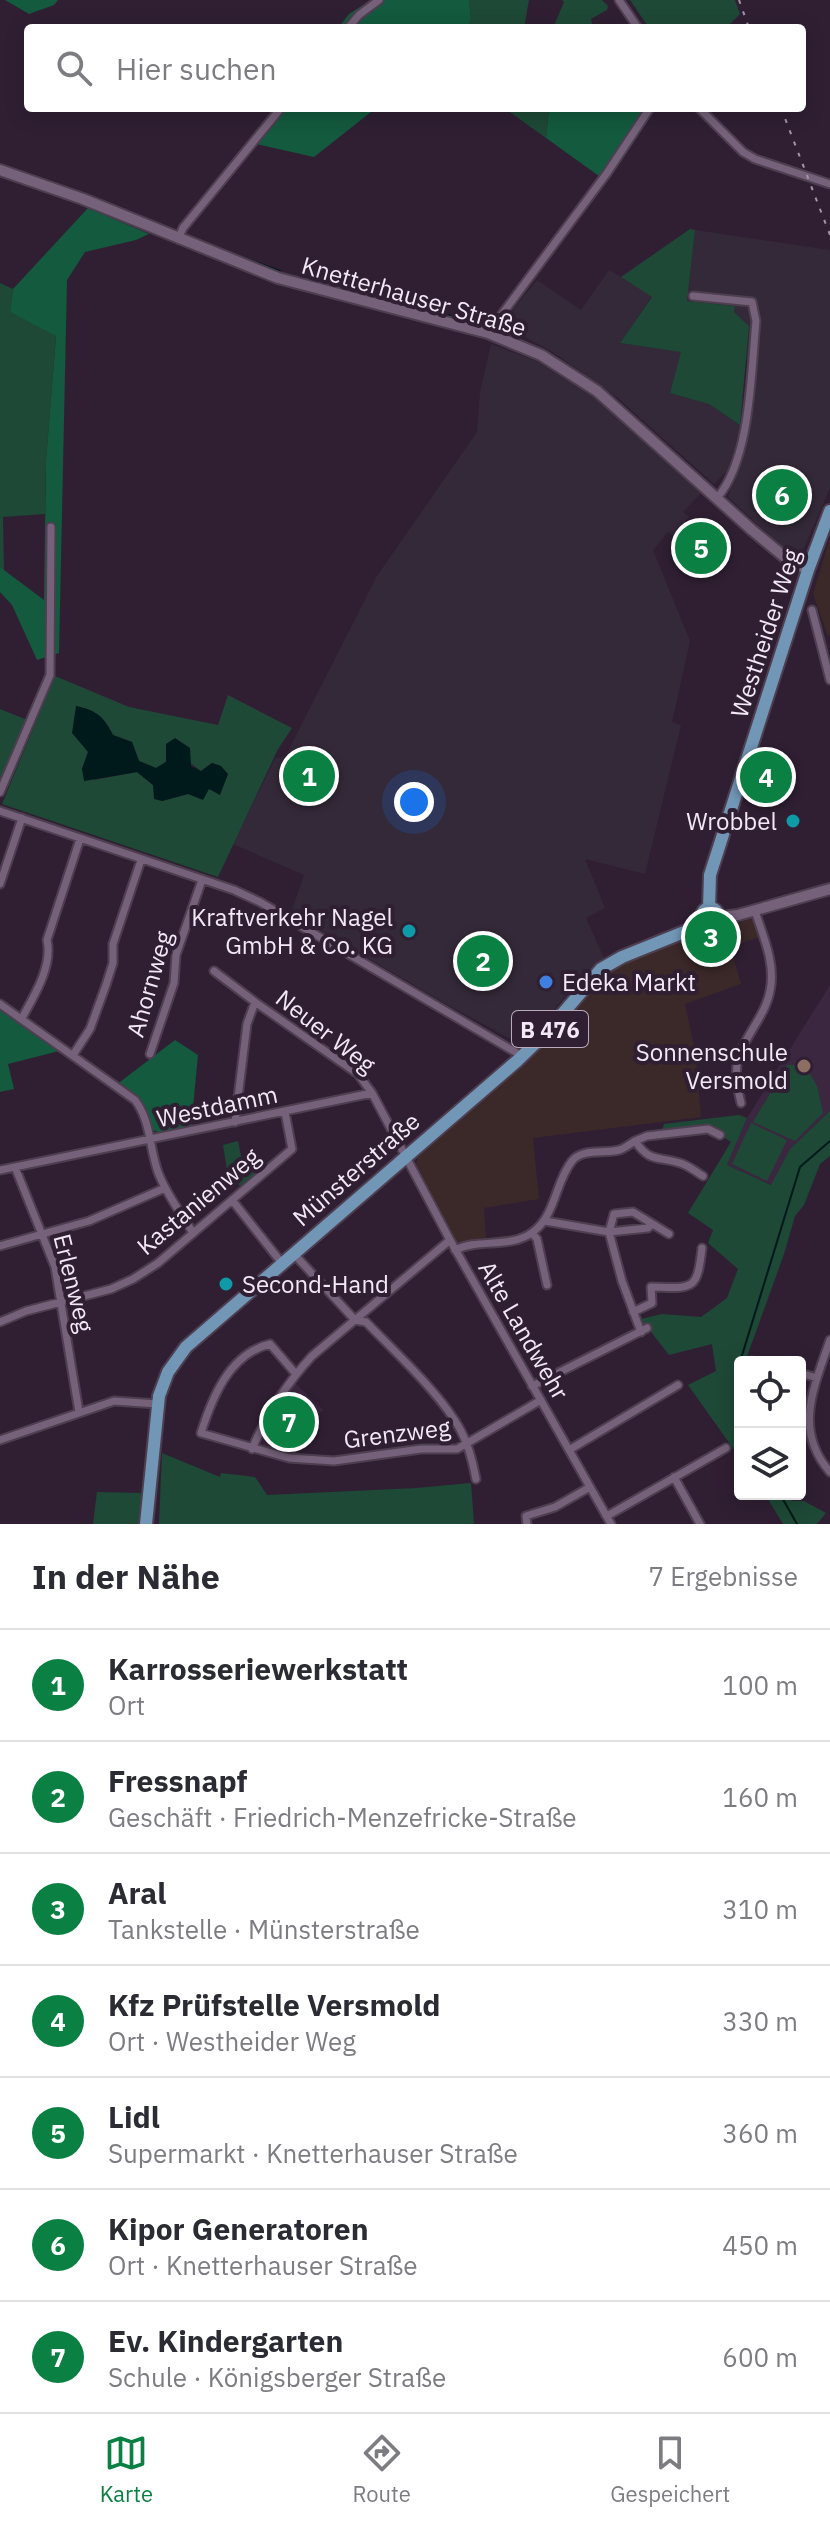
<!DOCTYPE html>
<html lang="de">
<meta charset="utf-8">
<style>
body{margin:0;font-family:"IBM Plex Sans",sans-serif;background:#f2f2f3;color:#2b2b33}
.controls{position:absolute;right:24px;bottom:24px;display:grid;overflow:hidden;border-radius:8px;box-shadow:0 4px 20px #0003}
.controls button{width:72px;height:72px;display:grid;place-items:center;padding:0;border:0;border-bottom:2px solid #e1e1e2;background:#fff;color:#2b2b33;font:40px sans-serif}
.you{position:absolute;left:414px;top:802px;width:28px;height:28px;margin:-20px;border:6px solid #fff;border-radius:50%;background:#1a73e8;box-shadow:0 0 0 12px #1a73e833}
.badge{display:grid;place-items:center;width:52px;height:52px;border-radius:50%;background:#0b8043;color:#fff;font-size:26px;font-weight:700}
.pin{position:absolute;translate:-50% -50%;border:4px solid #fff;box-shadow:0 2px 8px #0006}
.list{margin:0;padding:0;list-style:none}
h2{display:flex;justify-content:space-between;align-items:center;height:104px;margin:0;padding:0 32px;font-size:34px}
h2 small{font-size:26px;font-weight:400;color:#7c7c81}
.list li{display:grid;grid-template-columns:52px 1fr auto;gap:24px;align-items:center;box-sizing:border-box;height:112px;padding:0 32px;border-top:2px solid #e1e1e2}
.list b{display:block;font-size:30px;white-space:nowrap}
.list p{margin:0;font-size:26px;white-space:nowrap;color:#7c7c81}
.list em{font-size:26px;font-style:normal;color:#7c7c81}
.icon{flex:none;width:44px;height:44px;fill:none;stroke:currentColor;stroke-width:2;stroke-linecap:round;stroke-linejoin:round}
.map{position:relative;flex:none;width:830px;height:1524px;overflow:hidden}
.search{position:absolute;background:#fff;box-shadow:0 4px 20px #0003;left:24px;right:24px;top:24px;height:88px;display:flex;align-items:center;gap:20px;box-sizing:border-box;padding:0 28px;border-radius:8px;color:#7c7c81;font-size:30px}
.sheet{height:888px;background:#fff}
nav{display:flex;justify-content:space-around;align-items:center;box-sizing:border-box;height:112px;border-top:2px solid #e1e1e2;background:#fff;font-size:22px;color:#7c7c81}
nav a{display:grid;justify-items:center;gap:4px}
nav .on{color:#0b8043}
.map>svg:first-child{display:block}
</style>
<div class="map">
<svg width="830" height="1524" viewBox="0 0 830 1524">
<rect width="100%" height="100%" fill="#301f33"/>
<path fill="#342938" d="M 695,230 L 830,250 L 830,488 L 803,550 L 798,552 L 786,551 L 728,497 L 747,438 L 755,361 L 746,359 L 749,326 L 733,311 L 735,306 L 687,301 Z
M 609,270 L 652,296 L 620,343 L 682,352 L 670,393 L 709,404 L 740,425 L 730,468 L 714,484 L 619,399 L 553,352 L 501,324 L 537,280 L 581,310 Z
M 491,344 L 538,362 L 598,400 L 701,493 L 683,512 L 689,517 L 673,536 L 668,532 L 653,550 L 690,641 L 672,722 L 681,725 L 645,874 L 585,859 L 605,908 L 586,918 L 604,958 L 583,974 L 534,1034 L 523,1040 L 509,1038 L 448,1005 L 291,913 L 304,875 L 233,844 L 275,759 L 286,755 L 377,576 L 477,432 L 480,392 Z"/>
<path fill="#3b2828" d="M 830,538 L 830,636 L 828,636 L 813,594 Z
M 753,918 L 760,937 L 730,946 L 741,984 L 685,1004 L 696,1055 L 701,1117 L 533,1138 L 539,1199 L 484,1208 L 486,1238 L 457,1242 L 416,1164 L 419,1152 L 598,979 L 623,961 Z"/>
<path fill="#3c2741" d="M 830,985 L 830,1111 L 790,1149 L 772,1185 L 727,1165 L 747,1118 Z
M 294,1382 L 323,1410 L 303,1428 L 309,1434 L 297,1454 L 270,1451 L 263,1445 L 262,1436 L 271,1417 Z"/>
<path fill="#1e4936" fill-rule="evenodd" d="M 469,0 L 529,0 L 524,28 L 468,28 L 471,19 Z
M 562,0 L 602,0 L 608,6 L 607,10 L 591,19 L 593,28 L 553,28 L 564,2 Z
M 630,0 L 735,0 L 740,14 L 726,28 L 649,28 Z
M 504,108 L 549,108 L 546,138 Z
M 690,229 L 695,230 L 687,301 L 735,306 L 734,312 L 749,326 L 740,425 L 709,404 L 670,393 L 681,352 L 620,343 L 652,297 L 621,277 Z
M 0,283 L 13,289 L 10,312 L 56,335 L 46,460 L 45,514 L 3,517 L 4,571 L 0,567 Z
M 55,676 L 129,707 L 218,725 L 228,695 L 292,728 L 278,749 L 218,877 L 2,804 ZM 77,707 C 97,710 104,717 113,735 L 132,742 L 139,761 L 156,768 L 167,761 L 166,744 L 201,771 L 212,763 L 221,766 L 188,794 L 162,801 L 153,785 L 137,772 L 94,780 L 82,769 L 88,752 L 82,743 Z
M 0,709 L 27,720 L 0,783 Z
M 787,1065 L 805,1065 L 817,1086 L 823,1113 L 795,1141 L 753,1122 Z
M 830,1111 L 830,1156 L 820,1164 L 804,1205 L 795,1216 L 784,1254 L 745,1362 L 740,1362 L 740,1458 L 688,1385 L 716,1371 L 712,1344 L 669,1355 L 641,1319 L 662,1314 L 701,1317 L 727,1298 L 738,1269 L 708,1243 L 713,1230 L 688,1213 L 731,1142 L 708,1127 L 662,1132 L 664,1124 L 739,1115 L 747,1118 L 727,1165 L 771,1185 L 790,1149 Z
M 751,1123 L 787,1140 L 767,1181 L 732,1164 Z
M 238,1141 L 241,1156 L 256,1173 L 240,1186 L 227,1170 L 223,1145 Z
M 162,1453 L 220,1477 L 221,1473 L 255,1477 L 267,1495 L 417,1488 L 471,1483 L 474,1524 L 159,1524 Z
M 97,1492 L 142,1493 L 138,1524 L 93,1524 Z
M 765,1494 L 787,1494 L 792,1501 L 804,1501 L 826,1513 L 817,1524 L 783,1524 Z"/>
<path fill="#135a3e" d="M 5,0 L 58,0 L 54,5 L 29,14 Z
M 371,0 L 469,0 L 471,19 L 468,28 L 338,28 L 349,14 Z
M 274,108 L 376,108 L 314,157 L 247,142 Z
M 549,108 L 646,108 L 599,176 L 546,138 Z
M 88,208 L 149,234 L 136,240 L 85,252 L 67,280 L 59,653 L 37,660 L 12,605 L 0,592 L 0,567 L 44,600 L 46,460 L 56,336 L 10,312 L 13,289 Z
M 0,1010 L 59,1051 L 8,1064 L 14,1089 L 0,1092 Z
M 175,1040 L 198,1055 L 191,1128 L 160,1133 L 153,1130 C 145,1110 137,1094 116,1085 Z"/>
<path fill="#00191b" d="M 76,706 C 96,710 104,717 113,735 L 132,742 L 139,761 L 156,768 L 166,762 L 166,744 L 175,738 L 190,748 L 191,766 L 201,771 L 212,763 L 221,766 L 228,774 L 220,795 L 209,789 L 203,800 L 188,794 L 162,801 L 154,799 L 153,785 L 137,772 L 84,781 L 82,769 L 88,752 L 72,733 Z"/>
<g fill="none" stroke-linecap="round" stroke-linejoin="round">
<path stroke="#00191b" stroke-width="2" d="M 219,249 L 280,271
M 314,282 L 460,318
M 740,1362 L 800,1167 L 830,1141
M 740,1364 L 737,1372 L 740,1397
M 780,1494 L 797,1524"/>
<defs>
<path id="street" d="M 619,0 L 638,28
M 348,28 L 359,15 L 379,0
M 699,108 L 743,152 L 755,159 L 830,184
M 178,239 L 183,228 L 281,108
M 693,296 L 752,302 L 756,321 C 751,371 751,459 717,498
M 488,333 L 607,173 L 650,108
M 812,610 L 830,680
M 0,792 L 50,675 L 51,527
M 0,811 L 234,890 L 260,902 L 522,1056
M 0,884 L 22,818
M 214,971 L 255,1002
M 0,1004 L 135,1100 C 151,1121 149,1147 158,1172 C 166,1194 181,1213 193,1233
M 22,1018 C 34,996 53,966 47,940 L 80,839
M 150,1054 L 174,983 L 176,955 L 202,880
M 73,1055 L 90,1029 L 106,985 L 113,963 L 113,944 L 141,860
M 741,1103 C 738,1091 735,1078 737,1065 C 741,1039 765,1018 770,991 C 776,964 763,936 755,911
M 235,1122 L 247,1024 L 255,1002 L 358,1074 L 372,1093
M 635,1141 L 647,1136 L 708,1129 L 720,1135
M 15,1167 L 55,1267 L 79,1412
M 0,1170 L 372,1093 L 450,1240 L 611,1524
M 232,1200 L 281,1262
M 545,1221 L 609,1232 L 622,1281 L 641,1332
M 652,1224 L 648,1228 L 609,1232 L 614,1214 L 633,1212 L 669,1234
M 532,1233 L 537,1239 L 547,1285
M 0,1246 L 89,1221 L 165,1188
M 455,1250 C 479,1238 510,1249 533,1232 C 556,1215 555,1182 572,1161 C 582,1148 604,1154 619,1150 C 624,1149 630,1144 635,1141 C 650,1163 658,1156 680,1163 C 688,1165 696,1172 703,1176
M 293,1253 L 355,1320 L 366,1322 C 395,1352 442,1395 461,1431 C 469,1446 473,1463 476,1479
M 633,1312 L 652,1303 L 651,1287 C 693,1288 697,1292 702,1248
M 0,1322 L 26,1311 L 111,1289 L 133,1279 L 158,1263 L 292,1149 L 285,1112
M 830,1340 C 814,1387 793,1430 830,1472
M 752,1361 L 756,1362
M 295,1373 L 270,1344 C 229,1354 212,1398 201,1433 L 289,1458 L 334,1461 L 421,1449 L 457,1449 L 541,1400
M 800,1373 L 817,1378
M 532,1386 L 647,1328
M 0,1440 L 114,1401 L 158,1404
M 252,1449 C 267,1414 286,1384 312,1356 L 450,1240
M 569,1450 L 678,1385
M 674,1477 L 700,1524
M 607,1516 L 726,1448
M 527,1524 L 526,1516 L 555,1507 L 590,1487"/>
<path id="secondary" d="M 0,170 L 83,199 L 278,278 L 488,333 L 541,355 L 597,391 L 752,530 L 787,559 L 808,570
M 719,917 L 738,915 L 830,889"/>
<path id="primary" d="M702 916a8 8 0 1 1 16 0a8 8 0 1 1-16 0Z
M 709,908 L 710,875 L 808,570 L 830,511
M 146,1524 L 159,1396 L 168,1372 L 186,1347 L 517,1061 L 546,1033 L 601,969 L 622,957 L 694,928 L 704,921"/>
</defs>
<use href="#street" stroke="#4d3e50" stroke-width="11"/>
<use href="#secondary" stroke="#4d3e50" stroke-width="14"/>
<use href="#primary" stroke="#4d3e50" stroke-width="16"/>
<use href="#street" stroke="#756179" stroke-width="7"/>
<use href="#secondary" stroke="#756179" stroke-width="10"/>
<use href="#primary" stroke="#7196b6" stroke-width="12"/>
<path stroke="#a295a5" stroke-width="2" stroke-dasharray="4 8" stroke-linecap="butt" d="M 739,0 L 749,28
M 781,108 L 830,235"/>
</g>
<g fill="#0f9aa8" stroke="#301f33" stroke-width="3">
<circle cx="793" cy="821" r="8"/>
<circle cx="409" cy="931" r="8"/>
<circle cx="226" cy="1284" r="8"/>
</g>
<circle fill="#3f7fe0" stroke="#301f33" stroke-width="3" cx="546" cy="982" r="8"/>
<circle fill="#8d6e63" stroke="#301f33" stroke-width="3" cx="804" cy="1066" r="8"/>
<g text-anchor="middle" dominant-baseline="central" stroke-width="8" stroke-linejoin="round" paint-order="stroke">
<rect fill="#301f33" stroke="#b8acbc" stroke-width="2" x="512" y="1011" width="76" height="36" rx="6"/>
<g font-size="22" font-weight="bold" fill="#f3e8f6">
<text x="550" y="1029">B 476</text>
</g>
<g font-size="24" fill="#f3e8f6" stroke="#301f33">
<text transform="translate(414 296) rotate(16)">Knetterhauser Straße</text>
<text transform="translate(765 633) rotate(-72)">Westheider Weg</text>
<text transform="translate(149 984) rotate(-74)">Ahornweg</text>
<text transform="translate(326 1031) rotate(38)">Neuer Weg</text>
<text transform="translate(217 1106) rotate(-12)">Westdamm</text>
<text transform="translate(356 1169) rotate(-41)">Münsterstraße</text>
<text transform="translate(198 1201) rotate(-40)">Kastanienweg</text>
<text transform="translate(74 1283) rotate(76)">Erlenweg</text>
<text transform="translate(524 1330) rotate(60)">Alte Landwehr</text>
<text transform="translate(397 1433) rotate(-7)">Grenzweg</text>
</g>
<g font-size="24" fill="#f3e8f6" stroke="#301f33" text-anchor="end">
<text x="777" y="821">Wrobbel</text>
<text x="393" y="917">Kraftverkehr Nagel<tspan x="393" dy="28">GmbH &amp; Co. KG</tspan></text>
<text x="562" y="982" text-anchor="start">Edeka Markt</text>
<text x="788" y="1052">Sonnenschule<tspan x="788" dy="28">Versmold</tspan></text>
<text x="242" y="1284" text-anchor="start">Second-Hand</text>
</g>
</g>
</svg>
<div class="controls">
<button><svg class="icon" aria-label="locate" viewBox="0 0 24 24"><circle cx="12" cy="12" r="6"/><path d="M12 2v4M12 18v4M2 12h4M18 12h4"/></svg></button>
<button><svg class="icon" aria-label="layers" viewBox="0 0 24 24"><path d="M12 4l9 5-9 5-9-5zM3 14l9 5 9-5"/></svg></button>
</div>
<div class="you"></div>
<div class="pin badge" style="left:309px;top:776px">1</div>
<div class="pin badge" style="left:483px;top:961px">2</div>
<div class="pin badge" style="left:711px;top:937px">3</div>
<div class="pin badge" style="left:766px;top:777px">4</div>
<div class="pin badge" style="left:701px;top:548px">5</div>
<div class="pin badge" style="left:782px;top:495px">6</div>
<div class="pin badge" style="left:289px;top:1422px">7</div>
<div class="search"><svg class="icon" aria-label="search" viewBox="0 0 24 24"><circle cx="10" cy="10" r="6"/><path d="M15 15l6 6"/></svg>Hier suchen</div>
</div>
<section class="sheet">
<h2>In der Nähe<small>7 Ergebnisse</small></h2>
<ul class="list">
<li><span class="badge">1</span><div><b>Karrosseriewerkstatt</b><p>Ort</p></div><em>100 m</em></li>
<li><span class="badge">2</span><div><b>Fressnapf</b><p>Geschäft · Friedrich-Menzefricke-Straße</p></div><em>160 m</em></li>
<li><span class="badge">3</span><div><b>Aral</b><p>Tankstelle · Münsterstraße</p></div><em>310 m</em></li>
<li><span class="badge">4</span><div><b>Kfz Prüfstelle Versmold</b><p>Ort · Westheider Weg</p></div><em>330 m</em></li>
<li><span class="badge">5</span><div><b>Lidl</b><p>Supermarkt · Knetterhauser Straße</p></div><em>360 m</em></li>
<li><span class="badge">6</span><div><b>Kipor Generatoren</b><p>Ort · Knetterhauser Straße</p></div><em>450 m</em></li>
<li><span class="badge">7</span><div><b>Ev. Kindergarten</b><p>Schule · Königsberger Straße</p></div><em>600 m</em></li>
</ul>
</section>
<nav>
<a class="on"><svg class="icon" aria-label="map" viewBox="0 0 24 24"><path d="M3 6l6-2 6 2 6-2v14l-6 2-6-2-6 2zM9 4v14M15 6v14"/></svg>Karte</a>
<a><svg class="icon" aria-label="directions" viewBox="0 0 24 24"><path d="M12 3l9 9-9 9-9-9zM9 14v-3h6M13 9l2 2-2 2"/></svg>Route</a>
<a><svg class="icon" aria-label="saved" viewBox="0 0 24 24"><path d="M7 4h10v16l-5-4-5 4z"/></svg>Gespeichert</a>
</nav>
